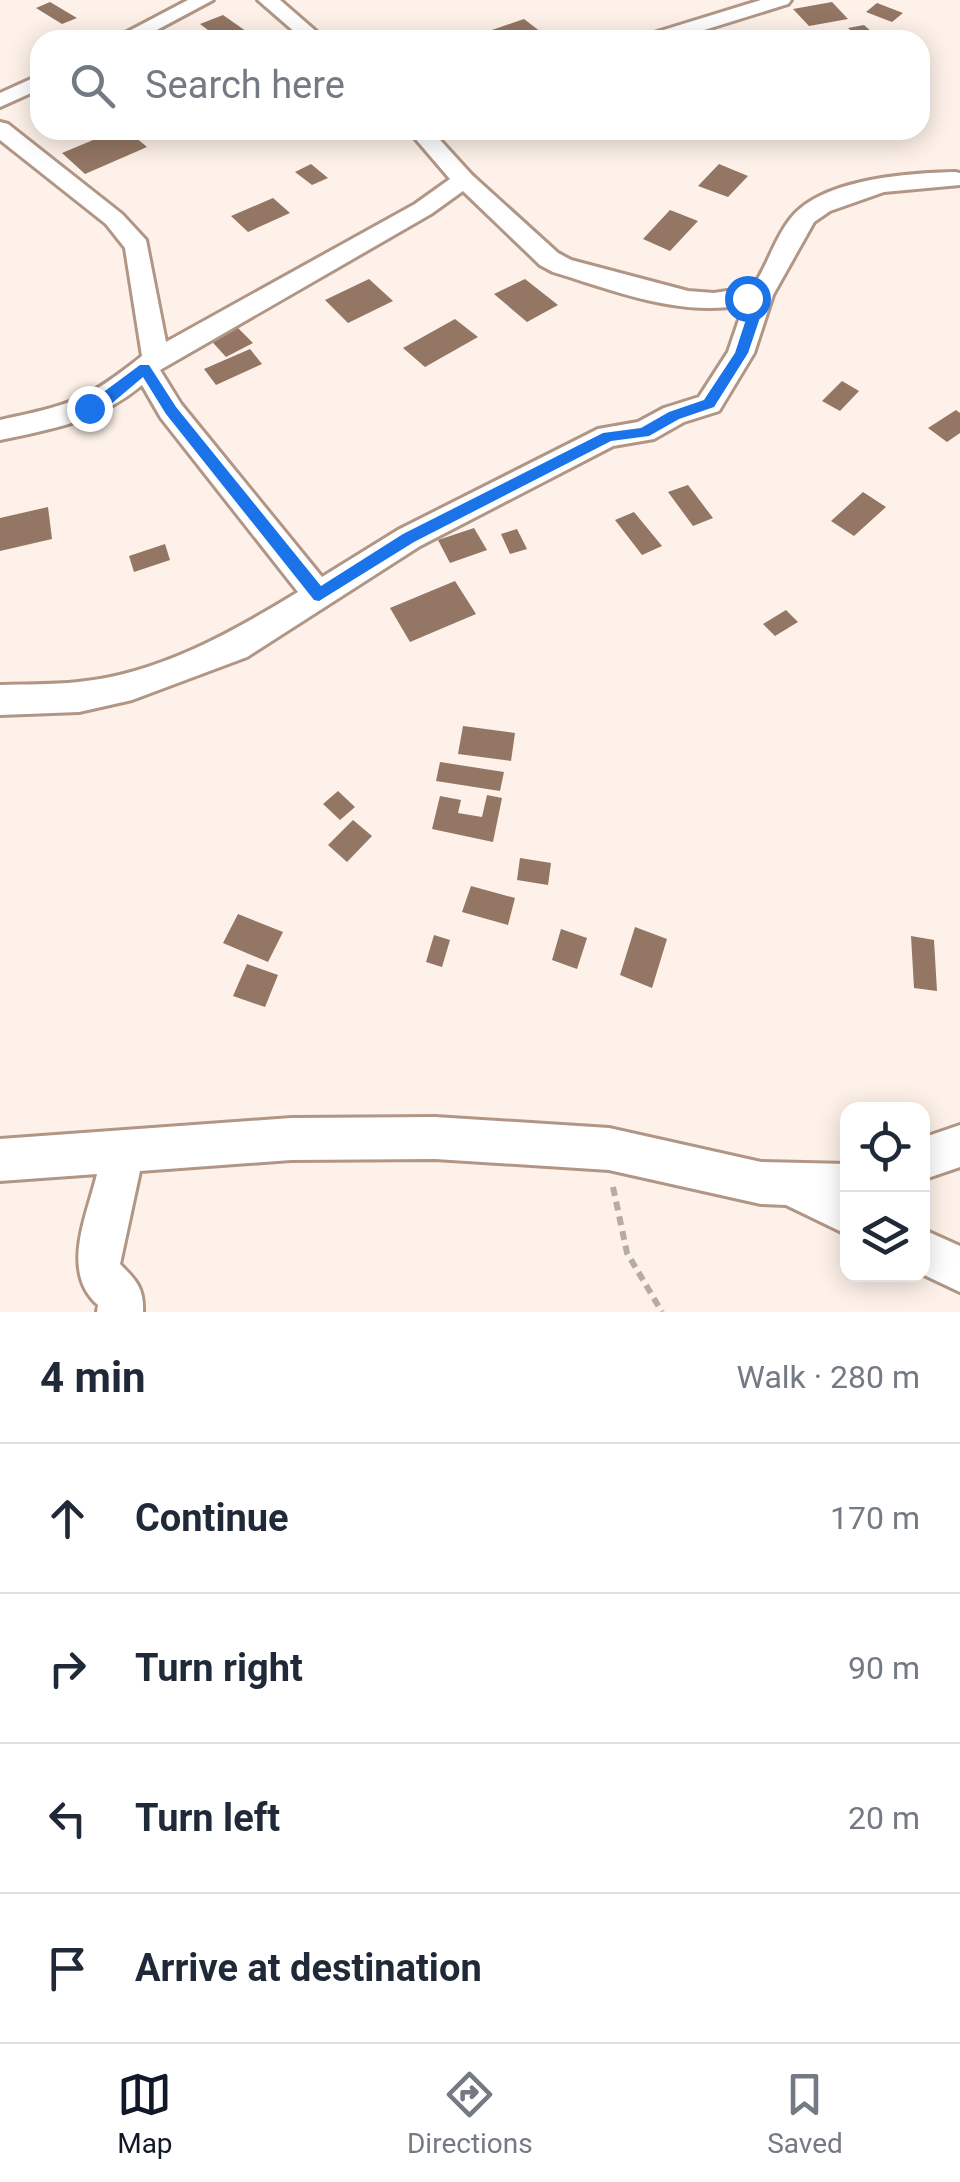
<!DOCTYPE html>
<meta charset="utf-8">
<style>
body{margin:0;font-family:Roboto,sans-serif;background:#f2f2f3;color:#1f2937}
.controls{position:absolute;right:30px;bottom:30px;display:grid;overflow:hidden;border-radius:20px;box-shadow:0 5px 25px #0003}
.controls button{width:90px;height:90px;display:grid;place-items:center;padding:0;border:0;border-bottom:2px solid #e0e1e3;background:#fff;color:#1f2937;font:50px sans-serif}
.stop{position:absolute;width:30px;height:30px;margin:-22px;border:8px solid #1a73e8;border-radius:50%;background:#fff}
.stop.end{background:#1a73e8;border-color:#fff;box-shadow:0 2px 10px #0008}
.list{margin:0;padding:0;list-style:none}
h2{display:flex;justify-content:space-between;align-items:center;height:130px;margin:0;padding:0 40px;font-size:42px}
h2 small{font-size:32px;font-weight:400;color:#747a83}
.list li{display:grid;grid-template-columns:65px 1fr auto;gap:30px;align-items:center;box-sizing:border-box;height:150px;padding:0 40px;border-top:2px solid #e0e1e3}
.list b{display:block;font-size:38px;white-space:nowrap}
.list em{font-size:32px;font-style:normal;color:#747a83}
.icon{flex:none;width:55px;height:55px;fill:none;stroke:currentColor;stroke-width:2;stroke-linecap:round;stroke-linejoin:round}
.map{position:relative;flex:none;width:960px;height:1312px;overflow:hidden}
.search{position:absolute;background:#fff;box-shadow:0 5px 25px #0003;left:30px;right:30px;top:30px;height:110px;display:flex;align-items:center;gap:25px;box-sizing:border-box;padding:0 35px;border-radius:30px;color:#747a83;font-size:38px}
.sheet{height:730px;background:#fff}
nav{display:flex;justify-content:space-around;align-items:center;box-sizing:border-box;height:140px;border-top:2px solid #e0e1e3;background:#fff;font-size:28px;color:#747a83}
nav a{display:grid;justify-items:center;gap:5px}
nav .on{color:#111827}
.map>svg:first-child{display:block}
</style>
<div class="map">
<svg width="960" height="1312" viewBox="0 0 960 1312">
<rect width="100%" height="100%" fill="#fdf1e9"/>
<path fill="#937663" d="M 50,2 L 77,18 L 62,24 L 36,8 Z
M 832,2 L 848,19 L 809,26 L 793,9 Z
M 877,3 L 903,13 L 892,22 L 866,12 Z
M 223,15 L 253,36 L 221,40 L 200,24 Z
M 524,19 L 541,32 L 519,40 L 504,40 L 492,30 Z
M 864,25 L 881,40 L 861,40 L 848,28 Z
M 117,130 L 127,130 L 147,147 L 85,174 L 62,153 Z
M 311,164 L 328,178 L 312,185 L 295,172 Z
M 719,164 L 748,176 L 728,197 L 698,186 Z
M 273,198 L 290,213 L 248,232 L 231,216 Z
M 670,210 L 698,221 L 670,251 L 643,239 Z
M 369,279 L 393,301 L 348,323 L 325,300 Z
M 525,279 L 558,305 L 527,322 L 494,294 Z
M 455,319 L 478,337 L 425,367 L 403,348 Z
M 232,322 L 253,343 L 226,357 L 206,335 Z
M 250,349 L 262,364 L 216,385 L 204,369 Z
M 842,381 L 859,391 L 840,411 L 822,401 Z
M 956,410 L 960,413 L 960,433 L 947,442 L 928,428 Z
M 688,485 L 713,518 L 693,526 L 668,492 Z
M 863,492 L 886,507 L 854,536 L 831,521 Z
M 48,507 L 52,539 L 0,551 L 0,518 Z
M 634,512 L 662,546 L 642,555 L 615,520 Z
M 474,528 L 487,550 L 450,563 L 438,540 Z
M 517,529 L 527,549 L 510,554 L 501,534 Z
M 165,544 L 170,560 L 134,572 L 129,556 Z
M 455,581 L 476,614 L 410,642 L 390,608 Z
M 786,610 L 798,622 L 775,636 L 763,624 Z
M 463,726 L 515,733 L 511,761 L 458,754 Z
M 440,762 L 504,772 L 500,791 L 436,781 Z
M 338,791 L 355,807 L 340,820 L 323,804 Z
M 487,795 L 502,798 L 493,842 L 432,829 L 440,796 L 461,800 L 458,813 L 482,817 Z
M 353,820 L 372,836 L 347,862 L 328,845 Z
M 520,858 L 551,863 L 548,885 L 517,880 Z
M 471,886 L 515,898 L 508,925 L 462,912 Z
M 238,914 L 283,932 L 268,962 L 223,943 Z
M 635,927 L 667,939 L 652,988 L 620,975 Z
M 561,929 L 587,938 L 577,969 L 552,960 Z
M 434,935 L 450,940 L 442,967 L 426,962 Z
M 911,936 L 934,940 L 937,991 L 914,988 Z
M 247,964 L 278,975 L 265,1007 L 233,996 Z"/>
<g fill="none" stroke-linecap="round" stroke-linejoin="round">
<defs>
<path id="minor" d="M 188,0 L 213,0 L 138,40 L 112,40 Z
M 258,0 L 280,0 L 326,40 L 304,40 Z
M 761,0 L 791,0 L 788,4 L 672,40 L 641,40 L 644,36 Z
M 40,75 L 40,89 L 0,107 L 0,93 Z
M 0,122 L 8,124 L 122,214 L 146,240 L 166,342 L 415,204 L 450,179 L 408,130 L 431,130 L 472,175 L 558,253 L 571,260 L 688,291 L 714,293 L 753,287 C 768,265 774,239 791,218 C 822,179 909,173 955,172 L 960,173 L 960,185 L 884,192 L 830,211 L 814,222 L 773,295 L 754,353 L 719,411 L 684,422 L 654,439 L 613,446 L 420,546 L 247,657 L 132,700 L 79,712 L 0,715 L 0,685 C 26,684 52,685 78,682 C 158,674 231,633 298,592 L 161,418 L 142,385 C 99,421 53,429 0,440 L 0,420 C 70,405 86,401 142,356 L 125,248 L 106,224 L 0,140 ZM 463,191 L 540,265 L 553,272 C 616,291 678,317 744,305 L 728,352 L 699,397 L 664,408 L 638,422 L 598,429 L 398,530 L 322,577 L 181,404 L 160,370 L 431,214 Z
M 435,1117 L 609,1128 L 761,1162 L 848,1164 L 848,1235 L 786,1205 L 761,1204 L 609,1170 L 435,1159 L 291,1160 L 140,1171 L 120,1264 C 136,1280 144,1288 143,1312 L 97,1312 L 98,1305 C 60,1272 87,1216 97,1174 L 0,1181 L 0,1139 L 291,1118 Z
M 960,1125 L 960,1167 L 922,1180 L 922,1138 Z
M 922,1229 L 960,1246 L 960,1292 L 922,1274 Z"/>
</defs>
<use href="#minor" stroke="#b19685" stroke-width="6"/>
<path stroke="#b7aca4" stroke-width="6" stroke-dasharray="9 6" stroke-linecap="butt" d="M 613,1187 L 627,1253 L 662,1312"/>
<use href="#minor" fill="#fff" fill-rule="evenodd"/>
</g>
<path fill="#1a73e8" d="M 761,290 L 768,294 L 748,353 L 714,407 L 679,419 L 649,436 L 611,441 L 414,542 L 319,601 L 314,600 L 166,414 L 143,377 L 111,404 L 89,413 L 82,408 L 140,365 L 149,365 L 176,407 L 321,586 L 403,534 L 603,433 L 641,428 L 669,412 L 704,400 L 735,353 L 752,301 L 740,298 Z"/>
</svg>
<div class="controls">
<button><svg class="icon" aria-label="locate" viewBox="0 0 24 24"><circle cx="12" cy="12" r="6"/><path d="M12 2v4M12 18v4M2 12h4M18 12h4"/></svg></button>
<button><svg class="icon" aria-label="layers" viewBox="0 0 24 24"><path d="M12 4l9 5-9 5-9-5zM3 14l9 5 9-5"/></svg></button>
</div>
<div class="stop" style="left:747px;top:298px"></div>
<div class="stop end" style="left:89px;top:408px"></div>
<div class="search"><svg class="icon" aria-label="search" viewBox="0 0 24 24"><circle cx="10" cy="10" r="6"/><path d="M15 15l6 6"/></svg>Search here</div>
</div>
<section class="sheet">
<h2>4 min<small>Walk · 280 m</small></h2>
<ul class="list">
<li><svg class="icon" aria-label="ahead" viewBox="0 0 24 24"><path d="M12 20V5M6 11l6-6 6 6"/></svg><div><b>Continue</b></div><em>170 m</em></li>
<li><svg class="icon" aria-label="right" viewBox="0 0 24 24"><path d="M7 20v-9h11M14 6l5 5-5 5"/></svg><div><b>Turn right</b></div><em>90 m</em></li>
<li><svg class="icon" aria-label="left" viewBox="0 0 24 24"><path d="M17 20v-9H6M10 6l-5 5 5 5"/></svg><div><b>Turn left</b></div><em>20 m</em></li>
<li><svg class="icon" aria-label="arrive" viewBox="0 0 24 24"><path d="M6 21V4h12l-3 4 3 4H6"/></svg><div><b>Arrive at destination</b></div></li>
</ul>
</section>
<nav>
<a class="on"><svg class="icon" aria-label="map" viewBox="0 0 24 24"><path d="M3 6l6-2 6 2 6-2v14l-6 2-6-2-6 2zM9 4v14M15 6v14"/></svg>Map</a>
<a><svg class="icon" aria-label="directions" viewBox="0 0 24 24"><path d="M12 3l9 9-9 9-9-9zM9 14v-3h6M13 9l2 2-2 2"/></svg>Directions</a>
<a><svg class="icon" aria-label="saved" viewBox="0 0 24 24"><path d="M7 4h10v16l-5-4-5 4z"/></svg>Saved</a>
</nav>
